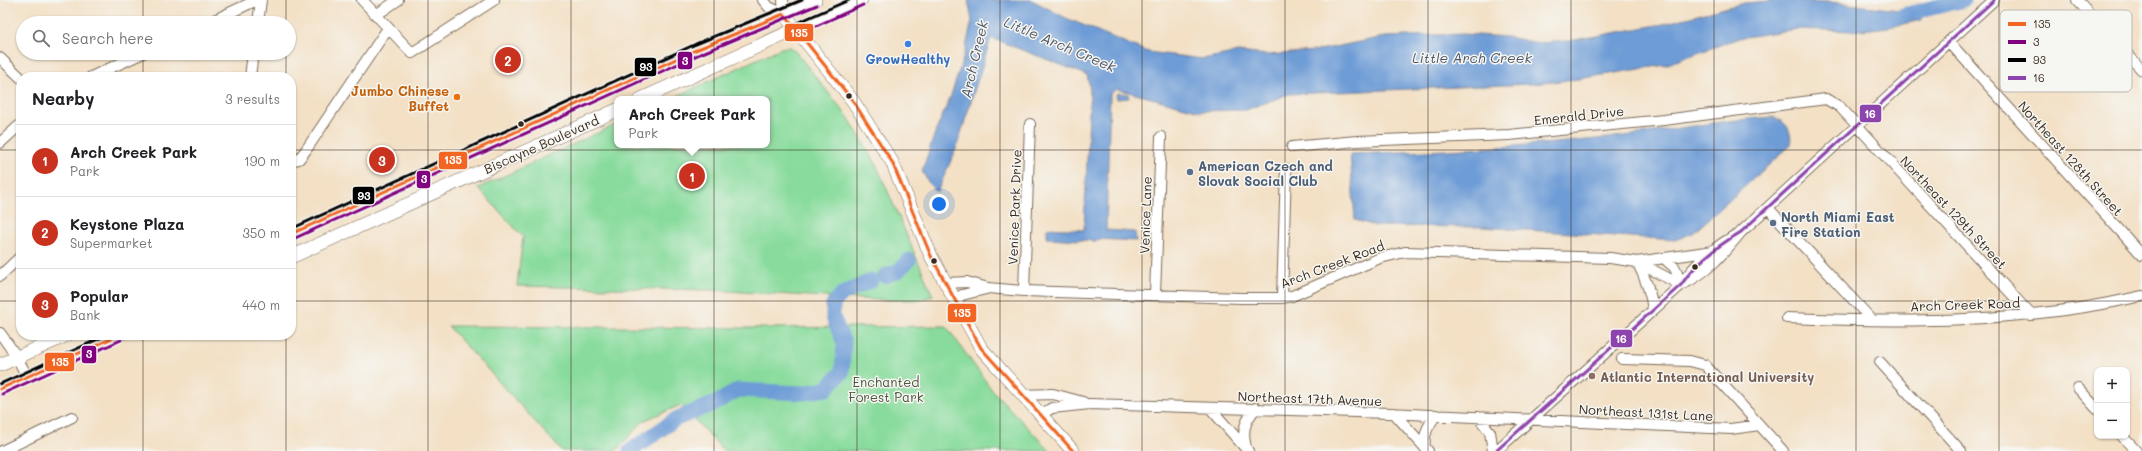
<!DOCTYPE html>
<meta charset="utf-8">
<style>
body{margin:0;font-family:Mali,sans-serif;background:#f2f2f2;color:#202124}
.controls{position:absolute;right:12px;bottom:12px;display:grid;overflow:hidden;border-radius:8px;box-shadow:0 1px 3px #0004}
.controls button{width:36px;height:36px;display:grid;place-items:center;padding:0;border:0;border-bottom:1px solid #e0e0e0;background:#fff;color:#202124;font:20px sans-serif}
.you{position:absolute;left:939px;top:204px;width:14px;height:14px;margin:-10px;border:3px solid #fff;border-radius:50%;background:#1a73e8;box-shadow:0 0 0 6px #1a73e833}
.badge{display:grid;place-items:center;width:26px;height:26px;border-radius:50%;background:#c8321e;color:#fff;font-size:13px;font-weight:700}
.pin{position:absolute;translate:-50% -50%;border:2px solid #fff;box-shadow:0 1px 4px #0006}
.popup{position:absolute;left:614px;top:96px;width:156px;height:52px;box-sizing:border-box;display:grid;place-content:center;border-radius:8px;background:#fff;filter:drop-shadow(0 1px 3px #0005);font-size:13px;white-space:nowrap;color:#757577}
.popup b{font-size:15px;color:#202124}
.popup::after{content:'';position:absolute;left:50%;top:100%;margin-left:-8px;border:8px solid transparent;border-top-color:#fff}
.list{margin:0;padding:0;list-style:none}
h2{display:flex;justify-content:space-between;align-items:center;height:52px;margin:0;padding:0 16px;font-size:17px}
h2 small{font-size:13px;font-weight:400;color:#757577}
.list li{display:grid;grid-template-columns:26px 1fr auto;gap:12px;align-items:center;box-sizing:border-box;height:72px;padding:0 16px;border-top:1px solid #e0e0e0}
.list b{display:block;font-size:15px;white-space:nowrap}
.list p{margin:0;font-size:13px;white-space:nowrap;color:#757577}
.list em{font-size:13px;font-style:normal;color:#757577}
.icon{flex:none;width:22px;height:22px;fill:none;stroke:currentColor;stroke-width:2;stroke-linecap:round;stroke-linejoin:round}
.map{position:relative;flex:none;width:2142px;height:451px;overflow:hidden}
.search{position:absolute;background:#fff;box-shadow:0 1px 3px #0004;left:16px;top:16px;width:280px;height:44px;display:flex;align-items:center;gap:10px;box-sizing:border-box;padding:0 14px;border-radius:22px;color:#757577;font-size:15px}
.panel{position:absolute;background:#fff;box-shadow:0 1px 3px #0004;left:16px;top:72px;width:280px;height:268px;border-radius:16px}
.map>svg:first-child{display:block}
</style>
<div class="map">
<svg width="2142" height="451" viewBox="0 0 2142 451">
<rect width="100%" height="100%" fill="#f6f6f2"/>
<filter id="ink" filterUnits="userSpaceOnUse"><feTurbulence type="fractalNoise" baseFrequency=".025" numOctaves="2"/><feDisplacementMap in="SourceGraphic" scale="8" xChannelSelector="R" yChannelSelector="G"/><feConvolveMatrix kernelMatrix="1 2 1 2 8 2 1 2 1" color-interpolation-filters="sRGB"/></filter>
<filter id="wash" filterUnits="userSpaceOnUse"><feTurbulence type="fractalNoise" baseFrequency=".012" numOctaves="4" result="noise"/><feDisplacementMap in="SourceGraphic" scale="16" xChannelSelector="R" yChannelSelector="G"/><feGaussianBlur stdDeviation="0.9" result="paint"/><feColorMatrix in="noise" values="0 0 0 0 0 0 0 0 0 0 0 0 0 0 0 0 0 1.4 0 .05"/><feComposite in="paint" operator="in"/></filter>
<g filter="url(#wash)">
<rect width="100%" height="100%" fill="#f3e0c5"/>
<path fill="#88db9c" stroke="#62825d" d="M 789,47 L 795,51 L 848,117 L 876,164 L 933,296 L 918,300 L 878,300 L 708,290 L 517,286 L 523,237 L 478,188 L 617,124 L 617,145 L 767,145 L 767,99 L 671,99 L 781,48 Z
M 448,326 L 768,328 L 946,326 L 992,390 L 1050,451 L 724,451 L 681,405 L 643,421 L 616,451 L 562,451 Z"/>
<path fill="#6e9cd6" stroke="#54637a" d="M 968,0 L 1032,0 L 1066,18 L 1148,52 L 1203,59 L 1238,52 L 1268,55 L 1314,51 L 1384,37 L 1463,34 L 1507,37 L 1539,43 L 1569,41 L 1663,24 L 1744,3 L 1781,0 L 1831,2 L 1899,10 L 1922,8 L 1922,20 L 1889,27 L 1851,31 L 1797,29 L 1739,38 L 1665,65 L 1578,79 L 1532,84 L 1289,94 L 1246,110 L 1200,111 L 1117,89 L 1110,94 L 1106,230 L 1135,232 L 1136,241 L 1098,239 L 1096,241 L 1047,238 L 1047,228 L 1084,230 L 1090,90 L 1087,75 L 991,38 L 956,149 L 937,192 L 930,185 L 922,171 L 935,133 L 952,93 L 964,55 L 972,21 Z
M 1118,93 L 1128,94 L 1129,98 L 1117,99 L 1116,95 Z
M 1773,117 C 1788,123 1791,129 1791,145 L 1693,233 L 1675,240 L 1482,227 L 1376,226 L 1355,220 L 1350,154 C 1436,151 1522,147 1607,138 C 1663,132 1717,120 1773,117 Z"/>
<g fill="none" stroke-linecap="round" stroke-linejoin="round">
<path stroke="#6e9cd6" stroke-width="15" d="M 1903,15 L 1964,0
M 885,276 L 898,271 L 909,260
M 630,451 L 676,419 L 716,403 L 738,390 L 802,393 L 826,389 L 842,372 L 844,343 L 833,317 L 833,304 L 842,294 L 871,281"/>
</g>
</g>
<g filter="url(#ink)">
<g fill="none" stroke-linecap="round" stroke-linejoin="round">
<defs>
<path id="minor" d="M 362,0 L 412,53 L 494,0
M 763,0 L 769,7 L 784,14 L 783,0
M 2077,0 L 2142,70
M 376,15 L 398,0
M 208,23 L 257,0
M 258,23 L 261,0
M 1949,42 L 2142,255
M 0,58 L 21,78
M 91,77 L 143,53
M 250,77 L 253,53
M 0,143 L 21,124
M 1292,147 L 1357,141 L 1509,135 L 1664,120 L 1826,99 L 1840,107 L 2031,315
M 291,161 L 299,159 L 306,150 L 388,28
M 1768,208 L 1871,319
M 1665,259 L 1675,268 L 1681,285
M 1637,262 L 1713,251
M 1637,262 C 1645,277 1651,293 1653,310
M 0,276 L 21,256
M 946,283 L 967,282 L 988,288 L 1024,291 L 1241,298 L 1282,298 L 1292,296 L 1380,258 L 1405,252 L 1610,258 L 1637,262 L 1681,285
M 1681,285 C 1706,274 1724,253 1741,232 L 1994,0
M 1024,291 L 1030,124
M 1155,294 L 1161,137
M 1282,298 L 1286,169
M 955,300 L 962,295 L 986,289
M 1787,318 C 1905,323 2026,323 2142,296
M 0,333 L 17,357 L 27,377
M 1622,359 L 1690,361 L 1705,365 L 1783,451
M 1880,362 L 1961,451
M 2078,388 L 2097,409
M 1022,395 L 1053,394 L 1083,402
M 1210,408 L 1248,451
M 1394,413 L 1428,451
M 1040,415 L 1052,408 L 1090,404 L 1389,413 L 1731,429 L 1759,425
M 1478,417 L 1490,432 L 1493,451
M 2122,436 L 2136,451
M 1246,448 C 1242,431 1244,422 1256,408
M 1425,448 C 1423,434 1428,426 1436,415
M 2,451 L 72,417
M 1496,451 L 1681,285 C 1694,264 1714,248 1734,236"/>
<path id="major" d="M 784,14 L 853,101 L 892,162 L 931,256 L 981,348 L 1073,451
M 641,99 L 861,0
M 291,234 L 698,49 L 815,0
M 291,257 L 617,110
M 0,365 L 67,335
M 0,389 L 119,335"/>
</defs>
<use href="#minor" stroke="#7b6a58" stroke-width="12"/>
<use href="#major" stroke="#7b6a58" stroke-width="14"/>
<use href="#minor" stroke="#fff" stroke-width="10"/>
<use href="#major" stroke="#fff" stroke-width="13"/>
<defs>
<path id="bus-1" d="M 291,234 L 698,49 L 784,14 L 853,101 L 892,162 L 931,256 L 981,348 L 1073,451
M 0,389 L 119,335"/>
<path id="bus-2" d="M 794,36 L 863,5
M 293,239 L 700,54 L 817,5
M 2,394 L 121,340"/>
<path id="bus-3" d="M 790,26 L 849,0
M 291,229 L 696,44 L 802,0
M 0,384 L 107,335"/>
<path id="bus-4" d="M 1496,451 L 1681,285 C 1696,262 1717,246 1741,232 L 1994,0"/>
</defs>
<use href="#bus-1" stroke="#f6f6f2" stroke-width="6"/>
<use href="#bus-2" stroke="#f6f6f2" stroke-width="6"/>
<use href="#bus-3" stroke="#f6f6f2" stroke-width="6"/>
<use href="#bus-4" stroke="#f6f6f2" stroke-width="6"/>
<use href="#bus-1" stroke="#f26522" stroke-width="3"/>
<use href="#bus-2" stroke="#800080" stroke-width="3"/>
<use href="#bus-3" stroke="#000" stroke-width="3"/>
<use href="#bus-4" stroke="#8e44ad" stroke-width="3"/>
</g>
</g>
<path fill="none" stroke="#3b2a1e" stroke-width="1" stroke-opacity="0.55" d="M 143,0 L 143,23M 286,0 L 286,23M 428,0 L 428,451M 571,0 L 571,451M 714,0 L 714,451M 857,0 L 857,451M 1000,0 L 1000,451M 1142,0 L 1142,451M 1285,0 L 1285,451M 1428,0 L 1428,451M 1571,0 L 1571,451M 1714,0 L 1714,451M 1856,0 L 1856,451M 1999,0 L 1999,451M 143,53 L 143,77M 286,53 L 286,77M 0,150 L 21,150M 291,150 L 2142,150M 0,301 L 21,301M 291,301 L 2142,301M 143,335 L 143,451M 286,335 L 286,451"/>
<circle fill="#3f7fe0" stroke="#f6f6f2" stroke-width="1.5" cx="908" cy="44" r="4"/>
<g fill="#3b2a1e" stroke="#f6f6f2" stroke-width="1.5">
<circle cx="849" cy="96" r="3.5"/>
<circle cx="521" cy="124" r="3.5"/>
<circle cx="934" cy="261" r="3.5"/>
<circle cx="1695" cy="267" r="3.5"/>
</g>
<circle fill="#e8710a" stroke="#f6f6f2" stroke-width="1.5" cx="457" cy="97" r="4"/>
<g fill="#5c6f8a" stroke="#f6f6f2" stroke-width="1.5">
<circle cx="1190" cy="172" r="4"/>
<circle cx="1773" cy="223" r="4"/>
</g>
<circle fill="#8d6e63" stroke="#f6f6f2" stroke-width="1.5" cx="1592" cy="376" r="4"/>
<g text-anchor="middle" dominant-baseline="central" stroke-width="3" stroke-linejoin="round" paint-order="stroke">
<g font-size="13" font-weight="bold" fill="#366cbe" stroke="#f6f6f2">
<text x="908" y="58">GrowHealthy</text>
</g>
<g font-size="13" font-weight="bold" fill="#c56008" stroke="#f6f6f2" text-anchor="end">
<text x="449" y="90">Jumbo Chinese<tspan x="449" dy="15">Buffet</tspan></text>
</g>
<g font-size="13" fill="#3b2a1e" stroke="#f6f6f2">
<text transform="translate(1579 115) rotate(-6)">Emerald Drive</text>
<text transform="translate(541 144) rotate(-24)">Biscayne Boulevard</text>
<text transform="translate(2071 158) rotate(48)">Northeast 128th Street</text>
<text transform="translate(1014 207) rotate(-88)">Venice Park Drive</text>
<text transform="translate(1954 212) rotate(47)">Northeast 129th Street</text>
<text transform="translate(1145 215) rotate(-88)">Venice Lane</text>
<text transform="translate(1332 264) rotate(-21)">Arch Creek Road</text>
<text transform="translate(1965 304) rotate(-2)">Arch Creek Road</text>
<text transform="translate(1310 398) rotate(2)">Northeast 17th Avenue</text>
<text transform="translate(1646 412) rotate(3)">Northeast 131st Lane</text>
</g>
<g font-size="13" font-weight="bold" fill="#4e5e75" stroke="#f6f6f2" text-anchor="start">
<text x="1198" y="165">American Czech and<tspan x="1198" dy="15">Slovak Social Club</tspan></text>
<text x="1781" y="216">North Miami East<tspan x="1781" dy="15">Fire Station</tspan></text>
</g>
<g font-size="13" font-weight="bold" fill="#785e54" stroke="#f6f6f2" text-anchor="start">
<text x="1600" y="376">Atlantic International University</text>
</g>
<g font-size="13" fill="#4e563e" stroke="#f6f6f2">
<text x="886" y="381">Enchanted<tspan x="886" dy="15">Forest Park</tspan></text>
</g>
<g font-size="14" font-style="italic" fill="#4f5868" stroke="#f6f6f2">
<text transform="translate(1060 44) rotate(23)">Little Arch Creek</text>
<text x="1472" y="57">Little Arch Creek</text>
<text transform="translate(974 59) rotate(-77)">Arch Creek</text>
</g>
</g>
<rect x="2000" y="10" width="132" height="82" rx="6" fill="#f6f6f2" stroke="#beb9b2" stroke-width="1"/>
<rect x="2008" y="22" width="18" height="4" fill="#f26522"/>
<rect x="2008" y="40" width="18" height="4" fill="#800080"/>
<rect x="2008" y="58" width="18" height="4" fill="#000"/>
<rect x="2008" y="76" width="18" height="4" fill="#8e44ad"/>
<g font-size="11" fill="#3b2a1e">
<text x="2033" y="28">135</text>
<text x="2033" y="46">3</text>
<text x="2033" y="64">93</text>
<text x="2033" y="82">16</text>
</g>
<g stroke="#f6f6f2" stroke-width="1.5">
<rect x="784" y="23" width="30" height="19" rx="4" fill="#f26522"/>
<rect x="677" y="51" width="16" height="19" rx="4" fill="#800080"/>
<rect x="634" y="57" width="23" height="20" rx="4" fill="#000"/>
<rect x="1859" y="104" width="23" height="19" rx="4" fill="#8e44ad"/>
<rect x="438" y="151" width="30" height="19" rx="4" fill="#f26522"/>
<rect x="416" y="170" width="15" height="19" rx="4" fill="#800080"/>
<rect x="352" y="186" width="23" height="19" rx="4" fill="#000"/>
<rect x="947" y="303" width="30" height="20" rx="4" fill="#f26522"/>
<rect x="1610" y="329" width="23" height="19" rx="4" fill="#8e44ad"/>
<rect x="81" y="345" width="16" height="19" rx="4" fill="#800080"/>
<rect x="44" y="352" width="31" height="20" rx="4" fill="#f26522"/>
</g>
<g font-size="11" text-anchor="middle" font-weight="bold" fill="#fff">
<text x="799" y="37">135</text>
<text x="685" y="65">3</text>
<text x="646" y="71">93</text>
<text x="1870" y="118">16</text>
<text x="453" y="164">135</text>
<text x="424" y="183">3</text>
<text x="364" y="200">93</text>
<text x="962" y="317">135</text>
<text x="1621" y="343">16</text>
<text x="89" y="358">3</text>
<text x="60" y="366">135</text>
</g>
</svg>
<div class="controls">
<button>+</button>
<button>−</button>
</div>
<div class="you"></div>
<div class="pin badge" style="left:692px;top:176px">1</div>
<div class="popup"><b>Arch Creek Park</b>Park</div>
<div class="pin badge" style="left:508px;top:60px">2</div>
<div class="pin badge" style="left:382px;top:160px">3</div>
<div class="search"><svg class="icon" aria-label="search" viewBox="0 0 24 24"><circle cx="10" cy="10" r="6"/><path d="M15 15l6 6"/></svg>Search here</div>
<section class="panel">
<h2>Nearby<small>3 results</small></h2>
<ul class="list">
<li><span class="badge">1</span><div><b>Arch Creek Park</b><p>Park</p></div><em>190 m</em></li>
<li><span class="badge">2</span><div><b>Keystone Plaza</b><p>Supermarket</p></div><em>350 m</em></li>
<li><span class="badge">3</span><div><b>Popular</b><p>Bank</p></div><em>440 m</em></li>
</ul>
</section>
</div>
